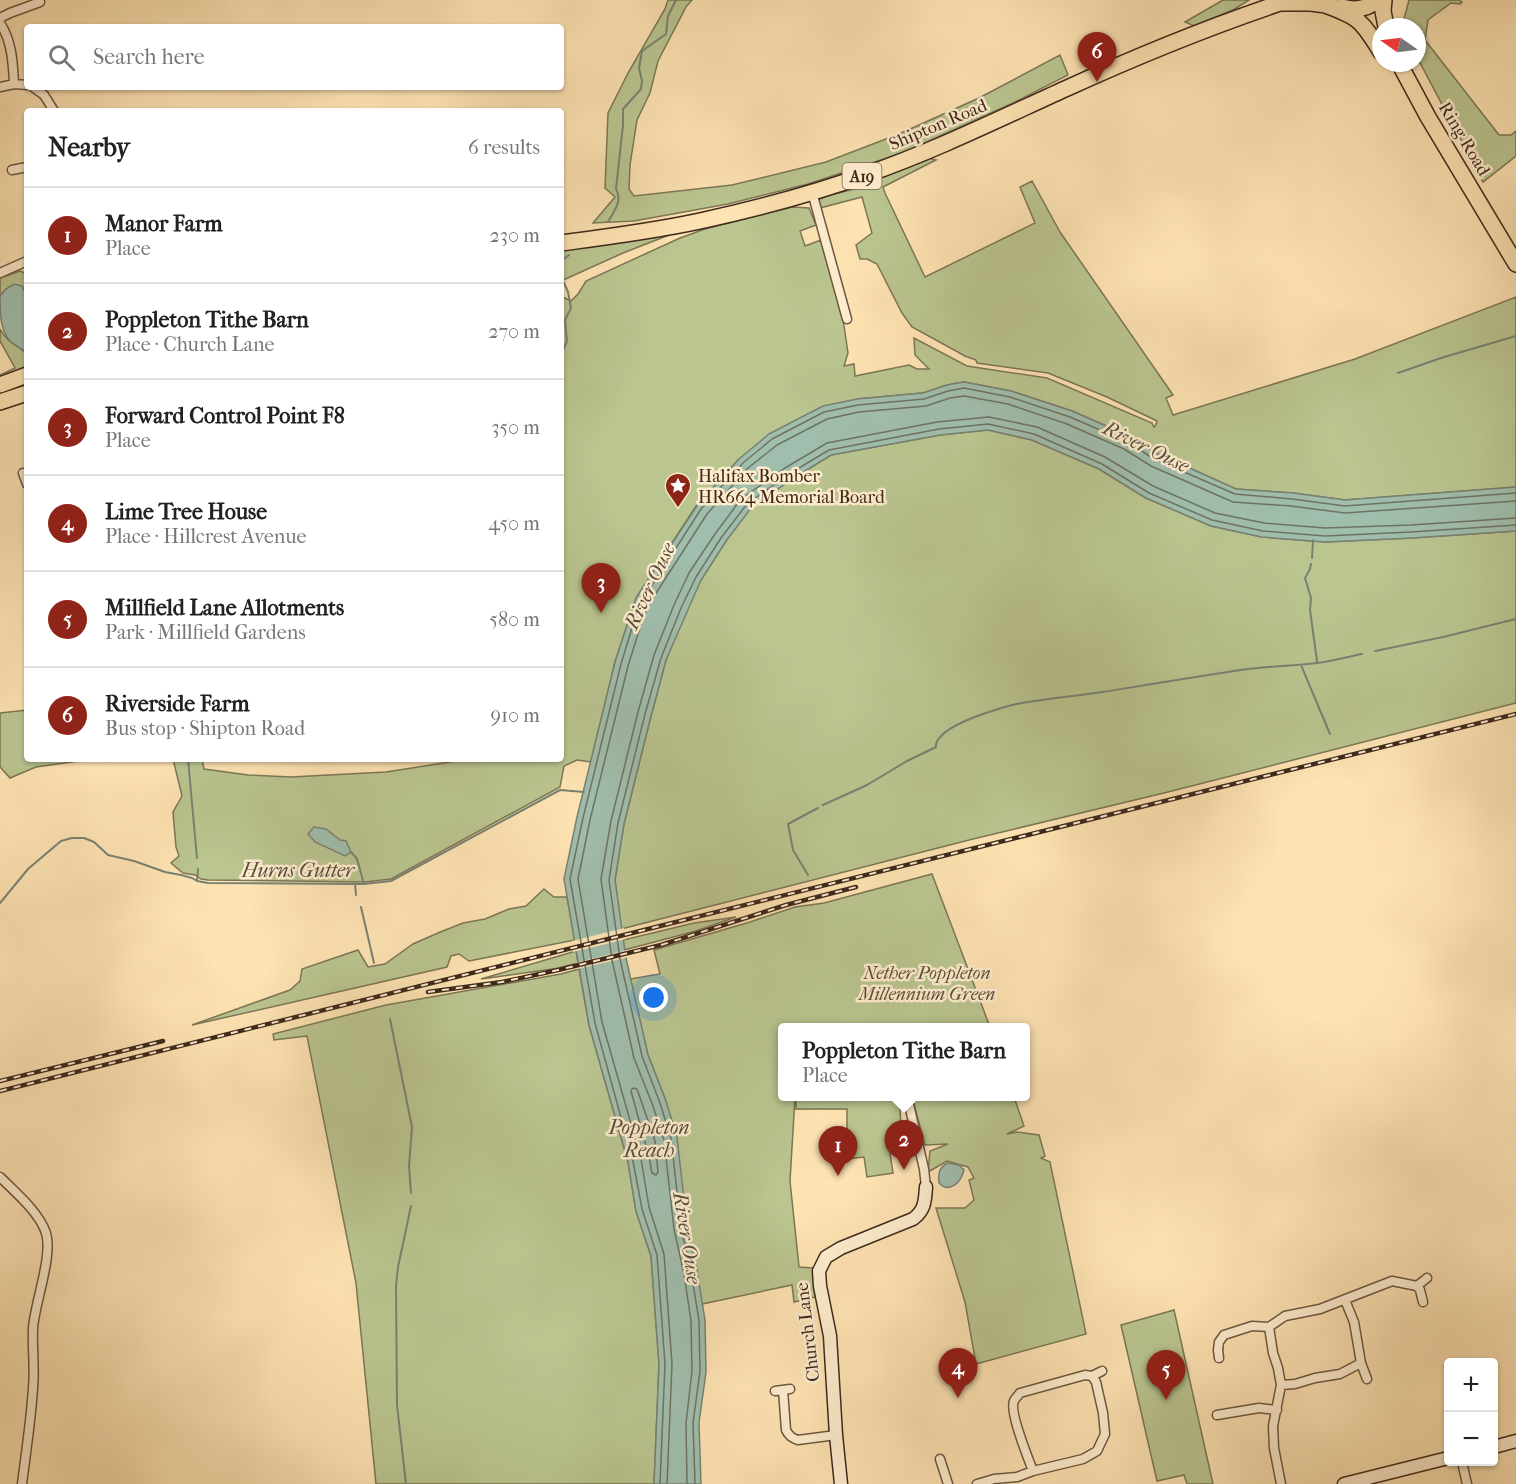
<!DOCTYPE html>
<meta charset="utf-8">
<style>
body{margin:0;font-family:"IM FELL French Canon",serif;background:#f2f2f2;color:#222}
.controls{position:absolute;right:18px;bottom:18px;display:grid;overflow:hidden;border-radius:6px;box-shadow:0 2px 4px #0004}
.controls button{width:54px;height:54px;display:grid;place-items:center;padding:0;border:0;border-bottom:2px solid #e0e0e0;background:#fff;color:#222;font:30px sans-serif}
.compass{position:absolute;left:1372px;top:18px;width:54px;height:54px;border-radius:50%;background:#fff;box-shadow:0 2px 4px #0004;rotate:284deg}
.you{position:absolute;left:654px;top:998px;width:21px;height:21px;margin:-15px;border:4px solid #fff;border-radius:50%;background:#1a73e8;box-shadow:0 0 0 9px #1a73e833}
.badge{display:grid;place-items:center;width:39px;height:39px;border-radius:50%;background:#8f2418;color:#fff;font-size:20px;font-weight:700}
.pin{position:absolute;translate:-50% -50px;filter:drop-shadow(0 2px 3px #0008)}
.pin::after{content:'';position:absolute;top:32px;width:21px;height:18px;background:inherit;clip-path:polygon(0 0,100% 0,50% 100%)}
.popup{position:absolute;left:778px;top:1023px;width:252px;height:78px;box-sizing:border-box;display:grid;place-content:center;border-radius:6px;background:#fff;filter:drop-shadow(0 2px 4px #0005);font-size:20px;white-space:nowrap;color:#767676}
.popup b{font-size:22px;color:#222}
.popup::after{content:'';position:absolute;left:50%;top:100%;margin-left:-12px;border:12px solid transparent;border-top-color:#fff}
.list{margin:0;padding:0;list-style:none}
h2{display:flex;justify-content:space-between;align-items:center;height:78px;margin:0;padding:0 24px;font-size:26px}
h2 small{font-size:20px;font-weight:400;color:#767676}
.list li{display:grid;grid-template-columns:39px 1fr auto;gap:18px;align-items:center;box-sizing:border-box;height:96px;padding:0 24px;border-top:2px solid #e0e0e0}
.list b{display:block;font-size:22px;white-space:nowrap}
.list p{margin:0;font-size:20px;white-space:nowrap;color:#767676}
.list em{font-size:20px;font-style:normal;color:#767676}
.icon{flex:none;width:33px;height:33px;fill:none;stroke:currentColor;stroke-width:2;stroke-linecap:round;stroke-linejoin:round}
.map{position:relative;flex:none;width:1516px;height:1484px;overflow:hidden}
.search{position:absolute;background:#fff;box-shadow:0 2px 4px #0004;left:24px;top:24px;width:540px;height:66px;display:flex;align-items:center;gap:15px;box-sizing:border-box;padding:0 21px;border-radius:6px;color:#767676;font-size:22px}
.panel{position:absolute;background:#fff;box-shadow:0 2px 4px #0004;left:24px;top:108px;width:540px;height:654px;border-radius:6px}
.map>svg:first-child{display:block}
</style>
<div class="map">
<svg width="1516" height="1484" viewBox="0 0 1516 1484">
<rect width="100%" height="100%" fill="#fee3b3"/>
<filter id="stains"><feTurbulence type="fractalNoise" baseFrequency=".00333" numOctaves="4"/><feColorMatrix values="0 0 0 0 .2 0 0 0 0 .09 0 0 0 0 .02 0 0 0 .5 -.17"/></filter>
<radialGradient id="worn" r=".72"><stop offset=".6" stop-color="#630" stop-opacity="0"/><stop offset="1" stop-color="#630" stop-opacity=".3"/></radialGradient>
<path fill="#bac590" stroke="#7c7656" stroke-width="1.5" d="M 668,0 L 692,0 L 686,7 L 658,61 L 650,93 L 637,120 L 630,165 L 629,189 L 634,196 L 732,185 L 826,162 L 899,134 L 979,98 L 1060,55 L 1068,75 L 1013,103 L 905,152 L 808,184 L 728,204 L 634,221 L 593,223 L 615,197 L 605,188 L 608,113 L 628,73 L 665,9 Z
M 1223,0 L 1249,0 L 1233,10 L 1194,26 L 1185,22 Z
M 1409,0 L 1459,0 L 1462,2 L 1460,4 L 1451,3 L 1428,20 L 1425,40 L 1499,135 L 1511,135 L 1516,131 L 1516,156 L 1483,182 L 1417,57 L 1417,27 L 1402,27 Z
M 928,158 L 936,160 L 883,187 L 885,193 L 925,277 L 1035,223 L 1020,187 L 1032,181 L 1060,232 L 1173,395 L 1166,398 L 1173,415 L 1355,359 L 1516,297 L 1516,487 L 1345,500 L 1293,493 L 1236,489 L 1156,453 L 1131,437 L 1072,411 L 1011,391 L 964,382 L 947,385 L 923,393 L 857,399 L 739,459 L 696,506 L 636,598 L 615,662 L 591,762 L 577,760 L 564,766 L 560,787 L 391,879 L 365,882 L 208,880 L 201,879 L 195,875 L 183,873 L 171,863 L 179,856 L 176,847 L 173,812 L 182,796 L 173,759 L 202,759 L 204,769 L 248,775 L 291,777 L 386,772 L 469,759 L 561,759 L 561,296 L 571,301 L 578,294 L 586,281 L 680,238 L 705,229 L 792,207 L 809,208 L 816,225 L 800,231 L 805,246 L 821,240 L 842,312 L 848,353 L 844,366 L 854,364 L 855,376 L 909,365 L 917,369 L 929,369 L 915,355 L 914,338 L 967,366 L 1047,378 L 1152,423 L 1154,427 L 1156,425 L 1157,421 L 1107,397 L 1048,373 L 977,363 L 976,360 L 965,356 L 912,327 L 902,313 L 877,264 L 867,259 L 860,259 L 856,245 L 872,233 L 862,197 L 820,208 L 818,200 L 825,196 L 863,187 L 866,182 Z
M 675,230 L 669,235 L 623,253 L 561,281 L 561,247 Z
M 20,271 L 27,274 L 27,296 L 26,292 L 6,289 L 0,296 L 0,278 Z
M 0,329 C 6,341 17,345 27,354 L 27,370 L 0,382 L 0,375 L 15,368 L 0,341 Z
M 988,430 L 1032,440 L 1099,469 L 1146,498 L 1211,526 L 1262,537 L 1325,542 L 1412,538 L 1516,531 L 1516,703 L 1168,792 L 973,839 L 621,929 L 615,880 L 624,824 L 651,716 L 666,660 L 686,610 L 701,580 L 726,541 L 751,507 L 792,479 L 831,455 L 940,435 Z
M 27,710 L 27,759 L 77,759 L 79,761 L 36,767 L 10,778 L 0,767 L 0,713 Z
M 932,874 L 990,1027 L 782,1028 L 782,1096 L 795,1097 L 790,1181 L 799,1267 L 814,1268 L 816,1297 L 794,1302 L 792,1285 L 702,1304 L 687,1227 L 666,1101 L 648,1055 L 630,979 L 660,974 L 654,950 L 750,922 L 795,907 L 824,903 Z
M 544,889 L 554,897 L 567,897 L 575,940 L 469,961 L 459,954 L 451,956 L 447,967 L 192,1025 L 290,990 L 300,981 L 302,969 L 358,950 L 368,967 L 385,964 L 413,944 L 438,933 L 463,923 L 485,919 L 509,909 L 526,906 Z
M 736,917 L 696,931 L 624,950 L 623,940 L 694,923 Z
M 576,951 L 578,963 L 559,968 L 481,979 Z
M 579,969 L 589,1025 L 628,1162 L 636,1211 L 651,1256 L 659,1364 L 654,1484 L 376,1484 L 356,1283 L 307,1036 L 274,1040 L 273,1034 L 386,1005 L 561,974 Z
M 796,1097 L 899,1097 L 903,1150 L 890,1153 L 893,1173 L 867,1177 L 864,1157 L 847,1159 L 847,1109 L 796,1109 Z
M 912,1097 L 1014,1097 L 1024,1126 L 1007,1134 L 1017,1132 L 1039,1135 L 1045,1156 L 1041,1158 L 1050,1162 L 1086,1334 L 976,1364 L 965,1302 L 936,1208 L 965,1208 L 974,1200 L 969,1180 L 974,1178 L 968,1167 L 947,1161 L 928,1172 L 930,1151 L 948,1144 L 925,1145 Z
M 1174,1310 L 1213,1484 L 1187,1484 L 1184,1475 L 1157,1481 L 1121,1325 Z"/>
<path fill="#a0bead" stroke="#788273" stroke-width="1.5" d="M 14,284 L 22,286 L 27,296 L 27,354 C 22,349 17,346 11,342 C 0,332 0,312 0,296 L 6,289 Z
M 964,382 L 1011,391 L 1072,411 L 1131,437 L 1156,453 L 1236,489 L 1293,493 L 1345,500 L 1516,487 L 1516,531 L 1412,538 L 1325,542 L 1262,537 L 1211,526 L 1146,498 L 1099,469 L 1032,440 L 988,430 L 940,435 L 831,455 L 792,479 L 751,508 L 726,541 L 701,580 L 666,660 L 651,716 L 624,824 L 615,880 L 626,958 L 648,1055 L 666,1101 L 677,1137 L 687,1227 L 697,1271 L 705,1320 L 706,1372 L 699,1423 L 701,1484 L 654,1484 L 659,1364 L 651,1256 L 636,1211 L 628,1162 L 589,1025 L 564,879 L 577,817 L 615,662 L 636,598 L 697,506 L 739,459 L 769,434 L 823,406 L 857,399 L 923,393 L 947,385 Z
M 314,827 L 326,829 L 340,840 L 346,841 L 351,852 L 345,856 L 315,842 L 308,834 Z
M 948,1163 L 959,1165 L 964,1170 C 961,1182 950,1194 939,1183 C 938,1173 939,1167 948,1163 Z"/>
<path fill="#fee3b3" d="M 624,928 L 626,939 L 573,952 L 572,941 Z
M 627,950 L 629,957 L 577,969 L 575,963 Z"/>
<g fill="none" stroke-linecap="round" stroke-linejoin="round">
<path stroke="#6e7364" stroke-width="1.5" d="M 634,1088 L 637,1089 L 655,1141 L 658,1172 L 656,1175 L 652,1173 L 649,1157 L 631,1091 L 632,1089 Z
M 660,1484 L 665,1364 L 657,1255 L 642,1209 L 633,1161 L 595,1023 L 570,879 L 583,818 L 621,664 L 635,618 L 642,601 L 701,509 L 743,463 L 772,439 L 824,412 L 858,405 L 924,399 L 948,391 L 964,388 L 1010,397 L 1070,417 L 1128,442 L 1154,459 L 1235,494 L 1292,499 L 1345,506 L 1516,493
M 667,1484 L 672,1364 L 664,1254 L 649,1207 L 641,1159 L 602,1022 L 578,879 L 590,820 L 628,666 L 642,621 L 649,604 L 707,514 L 748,468 L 777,445 L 827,419 L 859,412 L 926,406 L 950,398 L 964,396 L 1008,404 L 1067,424 L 1124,449 L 1151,466 L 1233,502 L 1291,506 L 1345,513 L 1516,501
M 687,1484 L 686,1423 L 692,1371 L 691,1321 L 684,1274 L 674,1229 L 664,1140 L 653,1106 L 634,1058 L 612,960 L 601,879 L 611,821 L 638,712 L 654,655 L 674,605 L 689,573 L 715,534 L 741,499 L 785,468 L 827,443 L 937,422 L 989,417 L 1037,427 L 1105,457 L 1153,486 L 1215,513 L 1264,523 L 1325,528 L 1411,525 L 1516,518
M 695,1484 L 693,1423 L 700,1371 L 699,1320 L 691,1272 L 681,1228 L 671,1138 L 660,1103 L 642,1056 L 620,959 L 609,880 L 618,823 L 645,714 L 661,658 L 681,608 L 696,577 L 721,538 L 747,504 L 789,474 L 829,450 L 939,429 L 988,424 L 1034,434 L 1102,464 L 1149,493 L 1212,520 L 1263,531 L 1325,536 L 1411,532 L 1516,525"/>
<path stroke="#788273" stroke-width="2" d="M 608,222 C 614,211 623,201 616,189 L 623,125 L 623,109 L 641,89 L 642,81 L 639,68 L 642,51 L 666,34 L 668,16 L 676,0
M 561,261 L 569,255
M 561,276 L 568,292 L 571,308 L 565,320 L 567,341 L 561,355
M 1398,373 L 1441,358 L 1516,336
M 1312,558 L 1313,540
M 1311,564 L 1310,569 L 1305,578 L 1311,598 L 1310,610 L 1317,661 L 1316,663
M 1375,651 L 1443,637 L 1516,619
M 1301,665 L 1330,734
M 188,759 L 197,858
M 823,805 L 867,785 L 907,761 L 936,747 C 934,726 1004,706 1022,703 C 1049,698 1076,696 1103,692 C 1152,684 1200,676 1248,669 C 1271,666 1294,666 1317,663 C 1332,661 1347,657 1362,654
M 351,852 L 357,859 L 364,884
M 808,875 L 793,850 L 788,824 L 818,808
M 197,881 L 198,869
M 355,884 L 356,895
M 0,903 L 28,869 L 61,841 L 72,838 L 84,838 L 94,842 L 108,855 L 134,861 L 165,872 L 181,875 L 192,878 L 197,881 L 208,883 L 364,884 L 391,881 L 560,790 L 584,792
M 361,907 L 374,963
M 390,1019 L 412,1127 L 409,1166 L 411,1193
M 406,1484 L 397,1405 L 396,1286 L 398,1267 L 411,1206"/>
<defs>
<path id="street" d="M 0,18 L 10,13 L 40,2
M 0,23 C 12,41 13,63 14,84
M 0,87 L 14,84 L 27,85
M 33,87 L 44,95 L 54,111
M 12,170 L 27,167
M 812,192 L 847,319
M 0,273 L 27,261
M 23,473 L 27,484
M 907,1096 L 924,1169 L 926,1187
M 0,1177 C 15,1192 39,1212 46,1233 C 53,1256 35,1302 33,1328 C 32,1348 35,1368 33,1388 C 31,1420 26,1452 22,1484
M 1417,1286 L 1427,1278
M 1345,1300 L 1354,1322 L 1361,1363 L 1367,1379
M 1269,1327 L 1273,1353 L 1278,1368 L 1281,1385 L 1273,1426 L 1274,1448 L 1281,1484
M 1219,1358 L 1218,1350 L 1219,1342 L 1224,1335 L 1252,1326 L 1269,1327 L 1285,1316 L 1320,1309 L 1392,1281 L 1417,1286 L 1420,1290 L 1423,1302
M 1092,1376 L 1102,1371
M 1281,1385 L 1295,1384 L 1315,1378 L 1340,1374 L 1361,1363
M 783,1390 L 786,1430 C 789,1436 792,1438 798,1440 L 836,1435
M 775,1391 L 790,1389
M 1217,1415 L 1259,1408 L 1277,1410
M 940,1459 L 948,1484
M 1462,1462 L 1467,1484
M 977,1484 L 994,1479 L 1017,1477 L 1033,1471 L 1083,1459 L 1097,1451 L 1105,1434 L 1103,1413 L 1096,1382 L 1092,1376 L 1085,1375 L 1020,1393 C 1018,1396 1015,1398 1014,1401 C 1009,1411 1028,1458 1033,1471"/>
<path id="secondary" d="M 1494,1447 L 1516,1441
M 841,1484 L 836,1435 L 830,1336 L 820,1286 L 819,1271 L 826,1257 L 841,1248 L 913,1219 C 925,1210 925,1201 926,1187
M 1344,1484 L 1448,1458"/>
<path id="highway" d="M 1384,0 L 1383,11 L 1386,27
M 1280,3 L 1311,3 L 1333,6
M 1325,5 C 1359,17 1362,21 1381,52
M 1342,7 C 1355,11 1367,9 1378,0
M 1399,63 L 1428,117 L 1516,264
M 561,243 C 607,237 654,231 700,221 C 755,209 812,194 865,175 C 934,151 999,119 1065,89 C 1135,57 1206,28 1280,3 L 1284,0
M 0,385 L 27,375
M 0,402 L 27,393"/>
</defs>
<use href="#street" stroke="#6d5741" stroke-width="11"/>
<use href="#secondary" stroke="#3d281b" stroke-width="15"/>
<use href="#highway" stroke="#3d281b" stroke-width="18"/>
<use href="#street" stroke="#feedce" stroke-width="8"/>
<use href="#secondary" stroke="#feedce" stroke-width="12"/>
<use href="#highway" stroke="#fee3b3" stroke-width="15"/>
<defs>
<path id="rail" d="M 428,992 L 502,982 L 558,970 L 661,945 L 786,905 L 856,887
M 0,1081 L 163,1041
M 0,1091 L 660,926 L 1516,714"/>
</defs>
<use href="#rail" stroke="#3d281b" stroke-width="4.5"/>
<use href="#rail" stroke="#feedce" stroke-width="2" stroke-dasharray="7" stroke-linecap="butt"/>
</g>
<defs>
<symbol id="sight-pin" viewBox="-11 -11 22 30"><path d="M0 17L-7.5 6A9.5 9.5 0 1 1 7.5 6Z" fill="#8f2418" stroke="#feedce"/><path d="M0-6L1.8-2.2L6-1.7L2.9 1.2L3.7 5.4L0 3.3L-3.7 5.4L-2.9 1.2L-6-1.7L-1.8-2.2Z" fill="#fff"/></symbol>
</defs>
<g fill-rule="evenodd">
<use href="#sight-pin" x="663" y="471" width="30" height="40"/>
</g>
<g text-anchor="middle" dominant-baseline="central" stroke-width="5" stroke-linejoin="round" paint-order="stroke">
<rect fill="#feedce" stroke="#776351" stroke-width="1.5" x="842.5" y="163" width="39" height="26" rx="4.5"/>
<g font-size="16" font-weight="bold" fill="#3d281b">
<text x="862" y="176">A19</text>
</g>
<g font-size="18" fill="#3d281b" stroke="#feedce">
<text transform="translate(938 125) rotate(-23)">Shipton Road</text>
<text transform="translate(1464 139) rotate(59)">Ring Road</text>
<text transform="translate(808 1332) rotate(-97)">Church Lane</text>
</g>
<g font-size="18" fill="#3d281b" stroke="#feedce" text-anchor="start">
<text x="698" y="476">Halifax Bomber<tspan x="698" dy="21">HR664 Memorial Board</tspan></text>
</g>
<g font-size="18" font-style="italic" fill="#5c4f38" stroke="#feedce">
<text x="927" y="973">Nether Poppleton<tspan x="927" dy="21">Millennium Green</tspan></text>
</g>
<g font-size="20" font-style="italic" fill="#564e40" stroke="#feedce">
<text transform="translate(1146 447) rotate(26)">River Ouse</text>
<text transform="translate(650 586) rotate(-65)">River Ouse</text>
<text x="298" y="870">Hurns Gutter</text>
<text x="649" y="1127">Poppleton<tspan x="649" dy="23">Reach</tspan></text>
<text transform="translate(687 1238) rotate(81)">River Ouse</text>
</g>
</g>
<rect width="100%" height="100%" filter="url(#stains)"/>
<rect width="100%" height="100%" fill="url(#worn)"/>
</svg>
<div class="controls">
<button>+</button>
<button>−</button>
</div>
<svg class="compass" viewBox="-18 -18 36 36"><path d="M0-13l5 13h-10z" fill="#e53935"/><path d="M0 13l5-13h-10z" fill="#767676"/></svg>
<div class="you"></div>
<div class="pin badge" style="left:838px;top:1176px">1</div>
<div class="pin badge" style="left:904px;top:1170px">2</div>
<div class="popup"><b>Poppleton Tithe Barn</b>Place</div>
<div class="pin badge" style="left:601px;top:613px">3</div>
<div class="pin badge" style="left:958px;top:1398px">4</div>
<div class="pin badge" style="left:1166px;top:1400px">5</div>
<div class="pin badge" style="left:1097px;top:82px">6</div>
<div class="search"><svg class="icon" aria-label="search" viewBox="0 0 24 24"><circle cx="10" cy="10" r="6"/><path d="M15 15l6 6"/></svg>Search here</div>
<section class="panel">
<h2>Nearby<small>6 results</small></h2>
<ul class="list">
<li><span class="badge">1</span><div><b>Manor Farm</b><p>Place</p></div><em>230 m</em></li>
<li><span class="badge">2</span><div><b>Poppleton Tithe Barn</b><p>Place · Church Lane</p></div><em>270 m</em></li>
<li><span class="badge">3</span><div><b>Forward Control Point F8</b><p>Place</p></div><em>350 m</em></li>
<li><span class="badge">4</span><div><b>Lime Tree House</b><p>Place · Hillcrest Avenue</p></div><em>450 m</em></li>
<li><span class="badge">5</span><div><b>Millfield Lane Allotments</b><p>Park · Millfield Gardens</p></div><em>580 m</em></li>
<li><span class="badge">6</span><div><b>Riverside Farm</b><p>Bus stop · Shipton Road</p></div><em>910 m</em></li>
</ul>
</section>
</div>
